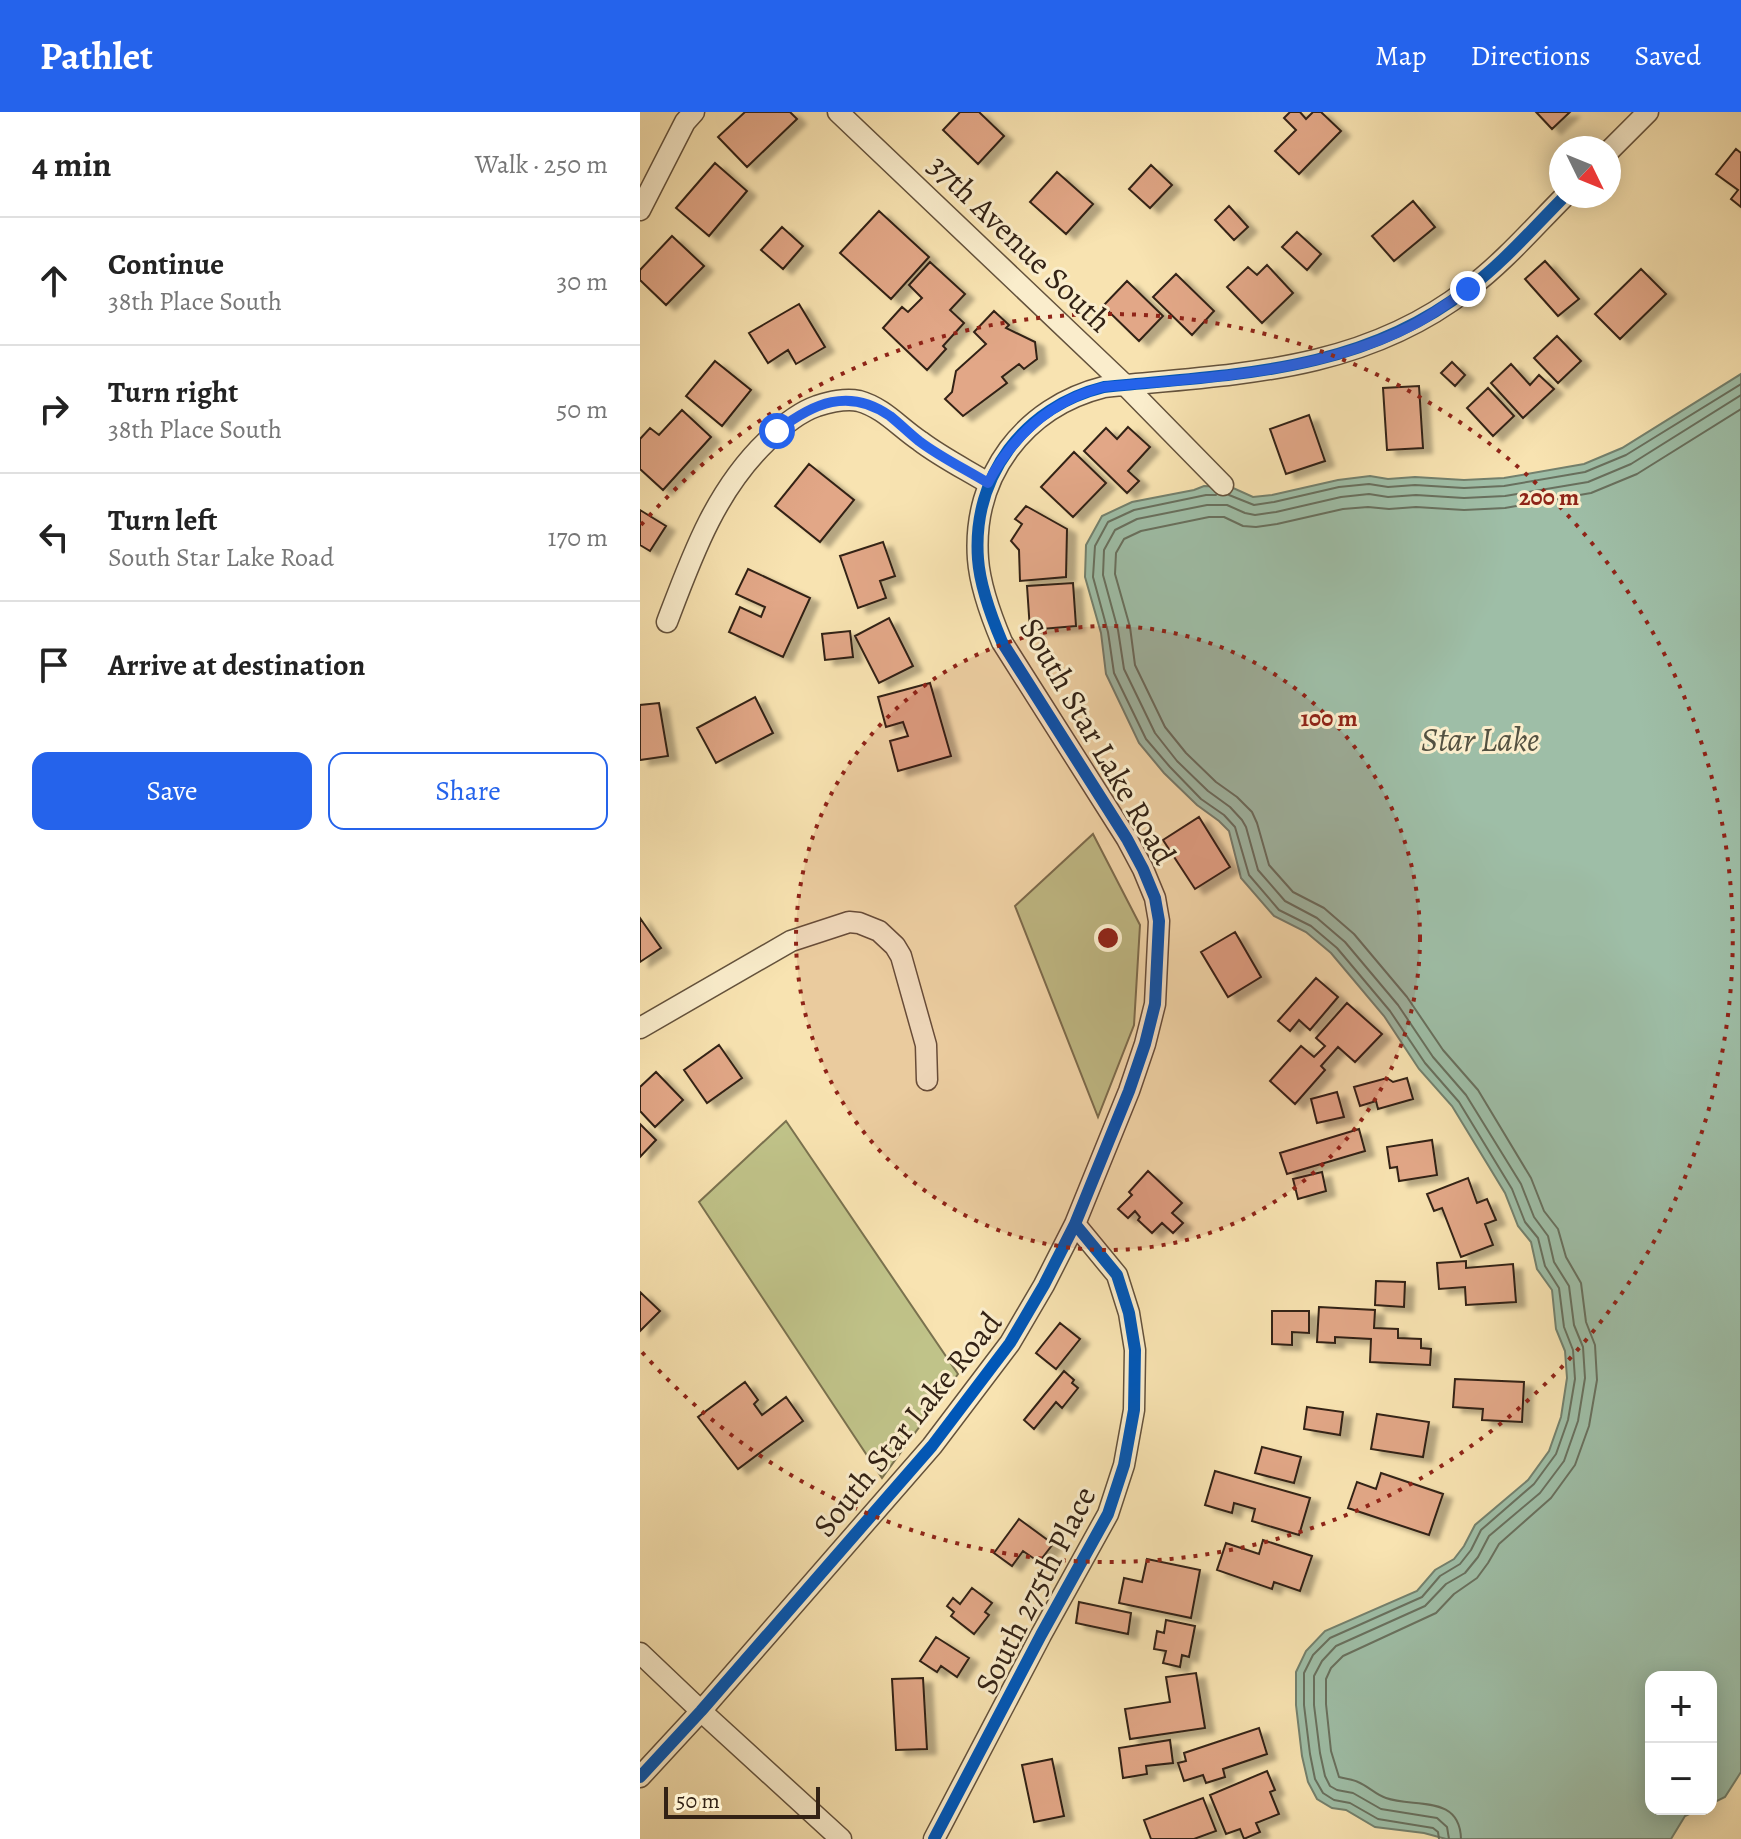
<!DOCTYPE html>
<meta charset="utf-8">
<style>
body{margin:0;font-family:Alegreya,serif;background:#f2f2f2;color:#222}
.controls{position:absolute;right:24px;bottom:24px;display:grid;overflow:hidden;border-radius:16px;box-shadow:0 4px 20px #0003}
.controls button{width:72px;height:72px;display:grid;place-items:center;padding:0;border:0;border-bottom:2px solid #e0e0e0;background:#fff;color:#222;font:40px sans-serif}
.compass{position:absolute;left:909px;top:24px;width:72px;height:72px;border-radius:50%;background:#fff;box-shadow:0 4px 20px #0003;rotate:133deg}
.scale{position:absolute;left:24px;bottom:20px;width:156px;box-sizing:border-box;padding-left:8px;border:4px solid #332215;border-top:0;font-size:22px;line-height:28px;white-space:nowrap;color:#332215;-webkit-text-stroke:6px #faedcc;paint-order:stroke}
.stop{position:absolute;width:24px;height:24px;margin:-18px;border:6px solid #2563eb;border-radius:50%;background:#fff}
.stop.end{background:#2563eb;border-color:#fff;box-shadow:0 2px 8px #0008}
.list{margin:0;padding:0;list-style:none}
h2{display:flex;justify-content:space-between;align-items:center;height:104px;margin:0;padding:0 32px;font-size:34px}
h2 small{font-size:26px;font-weight:400;color:#767676}
.list li{display:grid;grid-template-columns:52px 1fr auto;gap:24px;align-items:center;box-sizing:border-box;height:128px;padding:0 32px;border-top:2px solid #e0e0e0}
.list b{display:block;font-size:30px;white-space:nowrap}
.list p{margin:0;font-size:26px;white-space:nowrap;color:#767676}
.list em{font-size:26px;font-style:normal;color:#767676}
.actions{display:flex;gap:16px;padding:24px 32px}
.actions a{flex:1;padding:18px 0;border:2px solid #2563eb;border-radius:16px;text-align:center;font-size:28px;color:#2563eb}
.actions .main{background:#2563eb;color:#fff}
.icon{flex:none;width:44px;height:44px;fill:none;stroke:currentColor;stroke-width:2;stroke-linecap:round;stroke-linejoin:round}
.map{position:relative;flex:none;width:1101px;height:1727px;overflow:hidden}
header{display:flex;align-items:center;gap:48px;box-sizing:border-box;height:112px;padding:0 40px;background:#2563eb;color:#fff}
header strong{font-size:38px}
nav{display:flex;gap:44px;margin-inline-start:auto;font-size:28px}
main{display:flex}
aside{flex:1;background:#fff}
.map>svg:first-child{display:block}
</style>
<header>
<strong>Pathlet</strong>
<nav><a>Map</a><a>Directions</a><a>Saved</a></nav>
</header>
<main>
<aside>
<h2>4 min<small>Walk · 250 m</small></h2>
<ul class="list">
<li><svg class="icon" aria-label="ahead" viewBox="0 0 24 24"><path d="M12 20V5M6 11l6-6 6 6"/></svg><div><b>Continue</b><p>38th Place South</p></div><em>30 m</em></li>
<li><svg class="icon" aria-label="right" viewBox="0 0 24 24"><path d="M7 20v-9h11M14 6l5 5-5 5"/></svg><div><b>Turn right</b><p>38th Place South</p></div><em>50 m</em></li>
<li><svg class="icon" aria-label="left" viewBox="0 0 24 24"><path d="M17 20v-9H6M10 6l-5 5 5 5"/></svg><div><b>Turn left</b><p>South Star Lake Road</p></div><em>170 m</em></li>
<li><svg class="icon" aria-label="arrive" viewBox="0 0 24 24"><path d="M6 21V4h12l-3 4 3 4H6"/></svg><div><b>Arrive at destination</b></div></li>
</ul>
<div class="actions"><a class="main">Save</a><a>Share</a></div>
</aside>
<div class="map">
<svg width="1101" height="1727" viewBox="0 0 1101 1727">
<defs>
<filter id="shadow"><feDropShadow dx="9" dy="5" stdDeviation="2" flood-color="#0004"/></filter>
</defs>
<rect width="100%" height="100%" fill="#f8e3b1"/>
<filter id="stains"><feTurbulence type="fractalNoise" baseFrequency=".0025" numOctaves="4"/><feColorMatrix values="0 0 0 0 .2 0 0 0 0 .09 0 0 0 0 .02 0 0 0 .5 -.17"/></filter>
<radialGradient id="worn" r=".72"><stop offset=".6" stop-color="#630" stop-opacity="0"/><stop offset="1" stop-color="#630" stop-opacity=".3"/></radialGradient>
<path fill="#c0c389" stroke="#7a724f" stroke-width="2" d="M 453,722 L 500,813 L 494,913 L 458,1005 L 375,794 Z
M 146,1009 L 318,1262 L 242,1366 L 59,1090 Z"/>
<path fill="#9ebea7" stroke="#73806d" stroke-width="2" d="M 1101,262 L 1101,1660 L 1085,1685 L 1071,1692 L 1071,1565 L 1011,1565 L 1011,1697 L 1060,1697 L 1045,1704 L 1031,1727 L 806,1727 L 784,1721 L 735,1715 L 706,1698 L 692,1696 L 677,1687 L 668,1670 L 662,1644 L 656,1593 L 656,1560 L 666,1539 L 685,1519 L 777,1479 L 795,1458 L 814,1447 L 824,1434 L 835,1413 L 888,1368 L 909,1339 L 921,1305 L 927,1266 L 925,1239 L 916,1217 L 912,1178 L 897,1157 L 891,1130 L 878,1114 L 865,1081 L 812,994 L 779,957 L 744,904 L 691,841 L 666,820 L 634,804 L 601,766 L 589,719 L 579,709 L 557,693 L 524,661 L 499,631 L 466,562 L 461,521 L 445,465 L 446,433 L 462,404 L 492,390 L 554,378 L 564,374 L 591,375 L 613,385 L 632,383 L 698,368 L 730,364 L 748,367 L 775,365 L 824,368 L 864,366 L 944,352 L 982,336 Z"/>
<g fill="none" stroke-linecap="round" stroke-linejoin="round">
<path stroke="#68705e" stroke-width="2" d="M 576,383 L 566,383 L 494,398 L 468,410 L 455,434 L 453,465 L 468,520 L 474,561 L 506,627 L 530,655 L 561,687 L 584,703 L 595,715 L 609,763 L 639,798 L 671,814 L 697,836 L 750,899 L 785,951 L 819,990 L 872,1077 L 885,1110 L 898,1126 L 905,1154 L 919,1176 L 924,1215 L 933,1238 L 935,1267 L 928,1308 L 916,1342 L 894,1372 L 841,1418 L 831,1438 L 820,1452 L 800,1464 L 782,1485 L 690,1526 L 673,1543 L 664,1561 L 664,1593 L 670,1642 L 675,1667 L 683,1681 L 694,1688 L 710,1691 L 738,1707 L 793,1716 L 798,1720 L 799,1727
M 589,383 L 614,393 L 634,390 L 699,375 L 729,372 L 748,375 L 775,373 L 824,376 L 864,374 L 945,360 L 986,343 L 1101,272
M 809,1727 L 807,1715 L 797,1706 L 741,1697 L 713,1681 L 697,1678 L 690,1674 L 685,1664 L 680,1641 L 674,1593 L 674,1564 L 682,1549 L 696,1534 L 785,1494 L 806,1472 L 825,1461 L 838,1445 L 849,1424 L 900,1381 L 924,1349 L 938,1309 L 945,1266 L 943,1235 L 934,1213 L 929,1174 L 914,1150 L 908,1124 L 894,1105 L 881,1072 L 826,983 L 793,945 L 758,893 L 705,830 L 677,806 L 645,789 L 618,758 L 606,715 L 602,708 L 590,695 L 568,679 L 537,649 L 515,621 L 484,557 L 478,518 L 463,463 L 464,438 L 475,418 L 497,407 L 567,393 L 587,393 L 605,401 L 615,403 L 636,400 L 701,385 L 729,382 L 748,385 L 776,383 L 824,386 L 865,384 L 948,370 L 991,352 L 1101,283
M 821,1727 C 820,1682 774,1696 746,1686 C 736,1683 728,1674 718,1670 C 712,1667 705,1667 699,1665 L 691,1639 L 686,1592 L 686,1567 L 691,1556 L 703,1544 L 796,1501 L 814,1482 L 837,1466 L 848,1451 L 859,1432 L 911,1386 L 935,1353 L 949,1314 L 957,1268 L 955,1233 L 946,1210 L 941,1171 L 926,1145 L 918,1117 L 904,1099 L 891,1066 L 838,978 L 803,938 L 767,885 L 714,822 L 684,796 L 653,780 L 629,753 L 617,711 L 612,700 L 597,685 L 576,670 L 546,641 L 525,615 L 495,553 L 490,515 L 475,462 L 476,441 L 484,427 L 501,419 L 569,405 L 584,405 L 603,414 L 616,415 L 637,412 L 703,397 L 728,395 L 749,397 L 776,395 L 824,398 L 865,396 L 951,381 L 997,362 L 1101,297"/>
</g>
<path fill="#e2a787" stroke="#332215" stroke-width="2" filter="url(#shadow)" d="M 105,0 L 150,0 L 157,7 L 107,55 L 78,25 Z
M 320,0 L 339,0 L 364,24 L 338,52 L 303,18 Z
M 650,0 L 660,0 L 666,7 L 673,0 L 681,0 L 701,19 L 659,62 L 635,39 L 656,18 L 644,6 Z
M 896,0 L 930,0 L 912,17 Z
M 1096,37 L 1101,41 L 1101,95 L 1091,87 L 1098,78 L 1076,62 Z
M 75,51 L 107,79 L 69,124 L 36,96 Z
M 511,53 L 532,73 L 510,96 L 489,77 Z
M 417,60 L 453,92 L 426,122 L 390,90 Z
M 773,89 L 795,115 L 754,149 L 732,124 Z
M 589,94 L 608,115 L 594,128 L 575,108 Z
M 239,99 L 289,145 L 251,187 L 200,141 Z
M 142,115 L 163,134 L 143,157 L 121,138 Z
M 657,120 L 681,142 L 667,158 L 642,135 Z
M 32,124 L 64,154 L 26,193 L 0,168 L 0,158 Z
M 905,149 L 939,187 L 918,204 L 885,167 Z
M 290,150 L 325,182 L 310,198 L 324,211 L 303,234 L 306,237 L 287,258 L 243,216 L 262,195 L 268,200 L 282,186 L 269,173 Z
M 627,153 L 653,181 L 622,211 L 587,175 L 608,155 L 617,163 Z
M 1001,157 L 1026,182 L 980,227 L 955,202 Z
M 536,162 L 574,199 L 552,223 L 513,185 Z
M 487,169 L 523,204 L 499,229 L 463,194 Z
M 159,192 L 185,235 L 156,252 L 148,238 L 128,251 L 109,221 Z
M 354,199 L 369,213 L 366,216 L 395,230 L 397,247 L 384,257 L 379,252 L 362,265 L 367,271 L 323,304 L 305,287 L 312,280 L 316,259 L 346,232 L 334,220 Z
M 917,224 L 941,249 L 918,271 L 894,246 Z
M 75,249 L 111,278 L 82,314 L 46,284 Z
M 812,250 L 825,263 L 815,274 L 801,261 Z
M 871,252 L 890,273 L 899,263 L 914,277 L 883,306 L 851,271 Z
M 779,274 L 783,336 L 747,338 L 743,276 Z
M 848,276 L 874,304 L 853,324 L 827,296 Z
M 42,298 L 71,325 L 23,378 L 0,357 L 0,327 L 10,316 L 19,323 Z
M 669,303 L 685,349 L 646,362 L 630,317 Z
M 488,315 L 510,335 L 488,359 L 499,369 L 487,381 L 444,339 L 466,316 L 477,327 Z
M 434,340 L 466,371 L 433,405 L 401,375 Z
M 169,352 L 214,388 L 180,430 L 135,394 Z
M 386,394 L 427,417 L 426,465 L 380,469 L 379,438 L 371,429 L 382,412 L 375,407 Z
M 0,398 L 26,414 L 10,439 L 0,433 Z
M 243,430 L 255,464 L 240,469 L 246,486 L 218,496 L 200,444 Z
M 108,457 L 170,486 L 143,545 L 89,520 L 100,495 L 121,505 L 125,495 L 96,482 Z
M 433,471 L 436,514 L 390,518 L 387,474 Z
M 249,506 L 273,554 L 239,571 L 215,524 Z
M 210,519 L 213,545 L 185,548 L 182,522 Z
M 290,571 L 311,644 L 258,659 L 250,629 L 268,624 L 263,610 L 246,615 L 238,585 Z
M 115,585 L 133,621 L 76,651 L 57,616 Z
M 19,591 L 28,644 L 0,648 L 0,593 Z
M 559,705 L 590,755 L 555,777 L 523,728 Z
M 0,806 L 21,836 L 0,850 Z
M 595,820 L 621,865 L 588,885 L 561,840 Z
M 676,866 L 698,885 L 670,918 L 659,908 L 650,919 L 638,909 Z
M 707,891 L 742,922 L 715,950 L 698,935 L 681,954 L 685,958 L 655,992 L 630,969 L 661,934 L 674,945 L 685,934 L 676,926 Z
M 79,933 L 102,966 L 67,991 L 44,958 Z
M 16,960 L 43,988 L 15,1015 L 0,999 L 0,975 Z
M 747,966 L 753,970 L 767,966 L 773,987 L 738,997 L 736,989 L 720,994 L 714,975 Z
M 697,980 L 704,1005 L 677,1011 L 671,987 Z
M 0,1012 L 16,1028 L 0,1045 Z
M 719,1017 L 725,1039 L 647,1062 L 640,1041 Z
M 792,1028 L 797,1063 L 759,1069 L 757,1055 L 750,1056 L 747,1035 Z
M 508,1059 L 542,1091 L 532,1101 L 543,1111 L 533,1121 L 522,1111 L 512,1121 L 498,1108 L 500,1105 L 495,1099 L 488,1106 L 478,1097 L 492,1083 L 489,1080 Z
M 682,1060 L 686,1079 L 658,1087 L 653,1067 Z
M 828,1066 L 837,1091 L 847,1087 L 856,1108 L 845,1112 L 853,1133 L 821,1145 L 802,1096 L 794,1099 L 787,1082 Z
M 826,1149 L 826,1156 L 873,1152 L 876,1190 L 826,1193 L 825,1175 L 799,1177 L 797,1151 Z
M 736,1169 L 765,1170 L 764,1195 L 735,1193 Z
M 0,1180 L 20,1199 L 0,1219 Z
M 679,1195 L 735,1198 L 734,1216 L 758,1217 L 758,1226 L 781,1227 L 781,1236 L 791,1237 L 790,1253 L 730,1250 L 731,1227 L 695,1225 L 695,1231 L 677,1230 Z
M 632,1199 L 669,1199 L 669,1221 L 652,1220 L 652,1233 L 632,1232 Z
M 420,1211 L 440,1227 L 416,1257 L 396,1241 Z
M 424,1259 L 434,1268 L 432,1271 L 438,1276 L 422,1296 L 416,1290 L 394,1317 L 384,1308 Z
M 815,1267 L 884,1270 L 882,1310 L 842,1308 L 843,1297 L 813,1295 Z
M 105,1270 L 118,1288 L 114,1292 L 122,1303 L 146,1285 L 163,1309 L 98,1357 L 58,1305 Z
M 667,1295 L 703,1300 L 700,1323 L 664,1317 Z
M 737,1302 L 789,1310 L 783,1345 L 731,1337 Z
M 622,1335 L 661,1345 L 654,1371 L 615,1361 Z
M 575,1359 L 670,1386 L 659,1423 L 612,1409 L 615,1397 L 594,1391 L 592,1401 L 565,1393 Z
M 741,1361 L 803,1382 L 789,1423 L 708,1396 L 717,1370 L 736,1377 Z
M 379,1407 L 413,1432 L 399,1450 L 383,1439 L 372,1454 L 354,1441 Z
M 623,1428 L 672,1444 L 660,1479 L 634,1470 L 632,1477 L 577,1458 L 586,1431 L 619,1442 Z
M 507,1447 L 560,1458 L 551,1506 L 479,1491 L 484,1466 L 502,1470 Z
M 332,1476 L 352,1491 L 345,1500 L 349,1503 L 334,1522 L 311,1504 L 314,1500 L 307,1494 L 313,1486 L 320,1492 Z
M 439,1490 L 491,1501 L 488,1522 L 436,1511 Z
M 526,1508 L 555,1514 L 549,1545 L 542,1543 L 540,1555 L 523,1551 L 526,1539 L 514,1537 L 517,1519 L 524,1521 Z
M 296,1525 L 329,1546 L 317,1565 L 301,1554 L 297,1560 L 280,1549 Z
M 556,1561 L 565,1616 L 490,1627 L 485,1597 L 530,1590 L 526,1565 Z
M 283,1566 L 287,1637 L 256,1638 L 252,1567 Z
M 619,1616 L 627,1642 L 583,1657 L 585,1665 L 566,1671 L 563,1663 L 544,1669 L 538,1651 L 546,1649 L 544,1641 Z
M 530,1628 L 533,1651 L 506,1654 L 507,1662 L 483,1666 L 479,1636 Z
M 412,1647 L 424,1704 L 394,1710 L 382,1653 Z
M 627,1659 L 635,1678 L 630,1680 L 639,1702 L 616,1711 L 620,1720 L 604,1727 L 600,1717 L 586,1722 L 570,1683 Z
M 563,1686 L 576,1719 L 554,1727 L 511,1727 L 504,1708 Z"/>
<g fill="none" stroke-linecap="round" stroke-linejoin="round">
<defs>
<path id="minor" d="M 198,0 L 485,273 L 583,373
M 969,39 L 1008,0
M 0,98 L 45,10 L 54,0
M 27,510 C 52,444 75,379 127,329 C 141,315 157,301 177,294 C 190,290 205,286 219,289 C 244,296 259,315 280,329 C 301,345 325,357 348,371
M 0,916 L 151,829 L 209,810 L 219,811 L 239,819 L 255,834 L 261,844 L 286,933 L 287,968
M 0,1541 L 61,1599 L 201,1727
M 0,1665 L 61,1599 L 292,1334 L 370,1231 L 404,1173 L 435,1112 L 489,979 L 505,932 L 515,892 L 519,809 L 515,786 L 503,757 L 487,727 L 362,530 C 351,504 340,475 338,447 C 332,364 384,295 464,275 C 594,262 720,261 828,177 C 864,150 894,115 925,84
M 294,1727 L 401,1523 L 468,1402 L 484,1353 L 494,1298 L 495,1238 L 489,1201 L 477,1163 L 435,1112"/>
</defs>
<use href="#minor" stroke="#64523c" stroke-width="23"/>
<use href="#minor" stroke="#faedcc" stroke-width="20"/>
<defs>
<path id="cycleway" d="M 0,1665 L 61,1599 L 292,1334 L 370,1231 L 404,1173 L 435,1112 L 489,979 L 505,932 L 515,892 L 519,809 L 515,786 L 503,757 L 487,727 L 362,530 C 351,504 340,475 338,447 C 332,364 384,295 464,275 C 594,262 720,261 828,177 C 864,150 894,115 925,84
M 294,1727 L 401,1523 L 468,1402 L 484,1353 L 494,1298 L 495,1238 L 489,1201 L 477,1163 L 435,1112"/>
</defs>
<use href="#cycleway" stroke="#faedcc" stroke-width="17"/>
<use href="#cycleway" stroke="#0057b8" stroke-width="12"/>
</g>
<g fill="none" stroke-linecap="round" stroke-linejoin="round">
<path stroke="#2563eb" stroke-width="10" d="M 137,319 C 173,291 209,275 250,304 C 260,312 269,321 279,329 C 300,345 325,357 348,371 C 373,323 412,288 464,275 C 568,265 676,262 771,214 C 791,204 810,190 828,177"/>
</g>
<circle cx="468" cy="826" r="312" fill="#8f2418" fill-opacity=".12"/>
<g fill="none" stroke="#8f2418" stroke-width="4" stroke-dasharray="4 8">
<circle cx="468" cy="826" r="312"/>
<path d="M1 413A624 624 0 1 1 1 1239"/>
</g>
<g text-anchor="middle" dominant-baseline="central" stroke-width="6" stroke-linejoin="round" paint-order="stroke">
<g font-size="32" fill="#332215" stroke="#faedcc">
<text transform="translate(380 131) rotate(44)">37th Avenue South</text>
<text transform="translate(458 629) rotate(60)">South Star Lake Road</text>
<text transform="translate(267 1312) rotate(-51)">South Star Lake Road</text>
<text transform="translate(395 1478) rotate(-63)">South 275th Place</text>
</g>
<g font-size="34" font-style="italic" fill="#535141" stroke="#faedcc">
<text x="840" y="627">Star Lake</text>
</g>
</g>
<circle cx="468" cy="826" r="12" fill="#8f2418" stroke="#faedcc" stroke-width="4"/>
<g font-size="24" text-anchor="middle" font-weight="bold" fill="#8f2418" stroke="#faedcc" stroke-width="6" stroke-linejoin="round" paint-order="stroke">
<text x="909" y="393">200 m</text>
<text x="689" y="614">100 m</text>
</g>
<rect width="100%" height="100%" filter="url(#stains)"/>
<rect width="100%" height="100%" fill="url(#worn)"/>
</svg>
<div class="controls">
<button>+</button>
<button>−</button>
</div>
<svg class="compass" viewBox="-18 -18 36 36"><path d="M0-13l5 13h-10z" fill="#e53935"/><path d="M0 13l5-13h-10z" fill="#767676"/></svg>
<div class="scale">50 m</div>
<div class="stop" style="left:137px;top:319px"></div>
<div class="stop end" style="left:828px;top:177px"></div>
</div>
</main>
